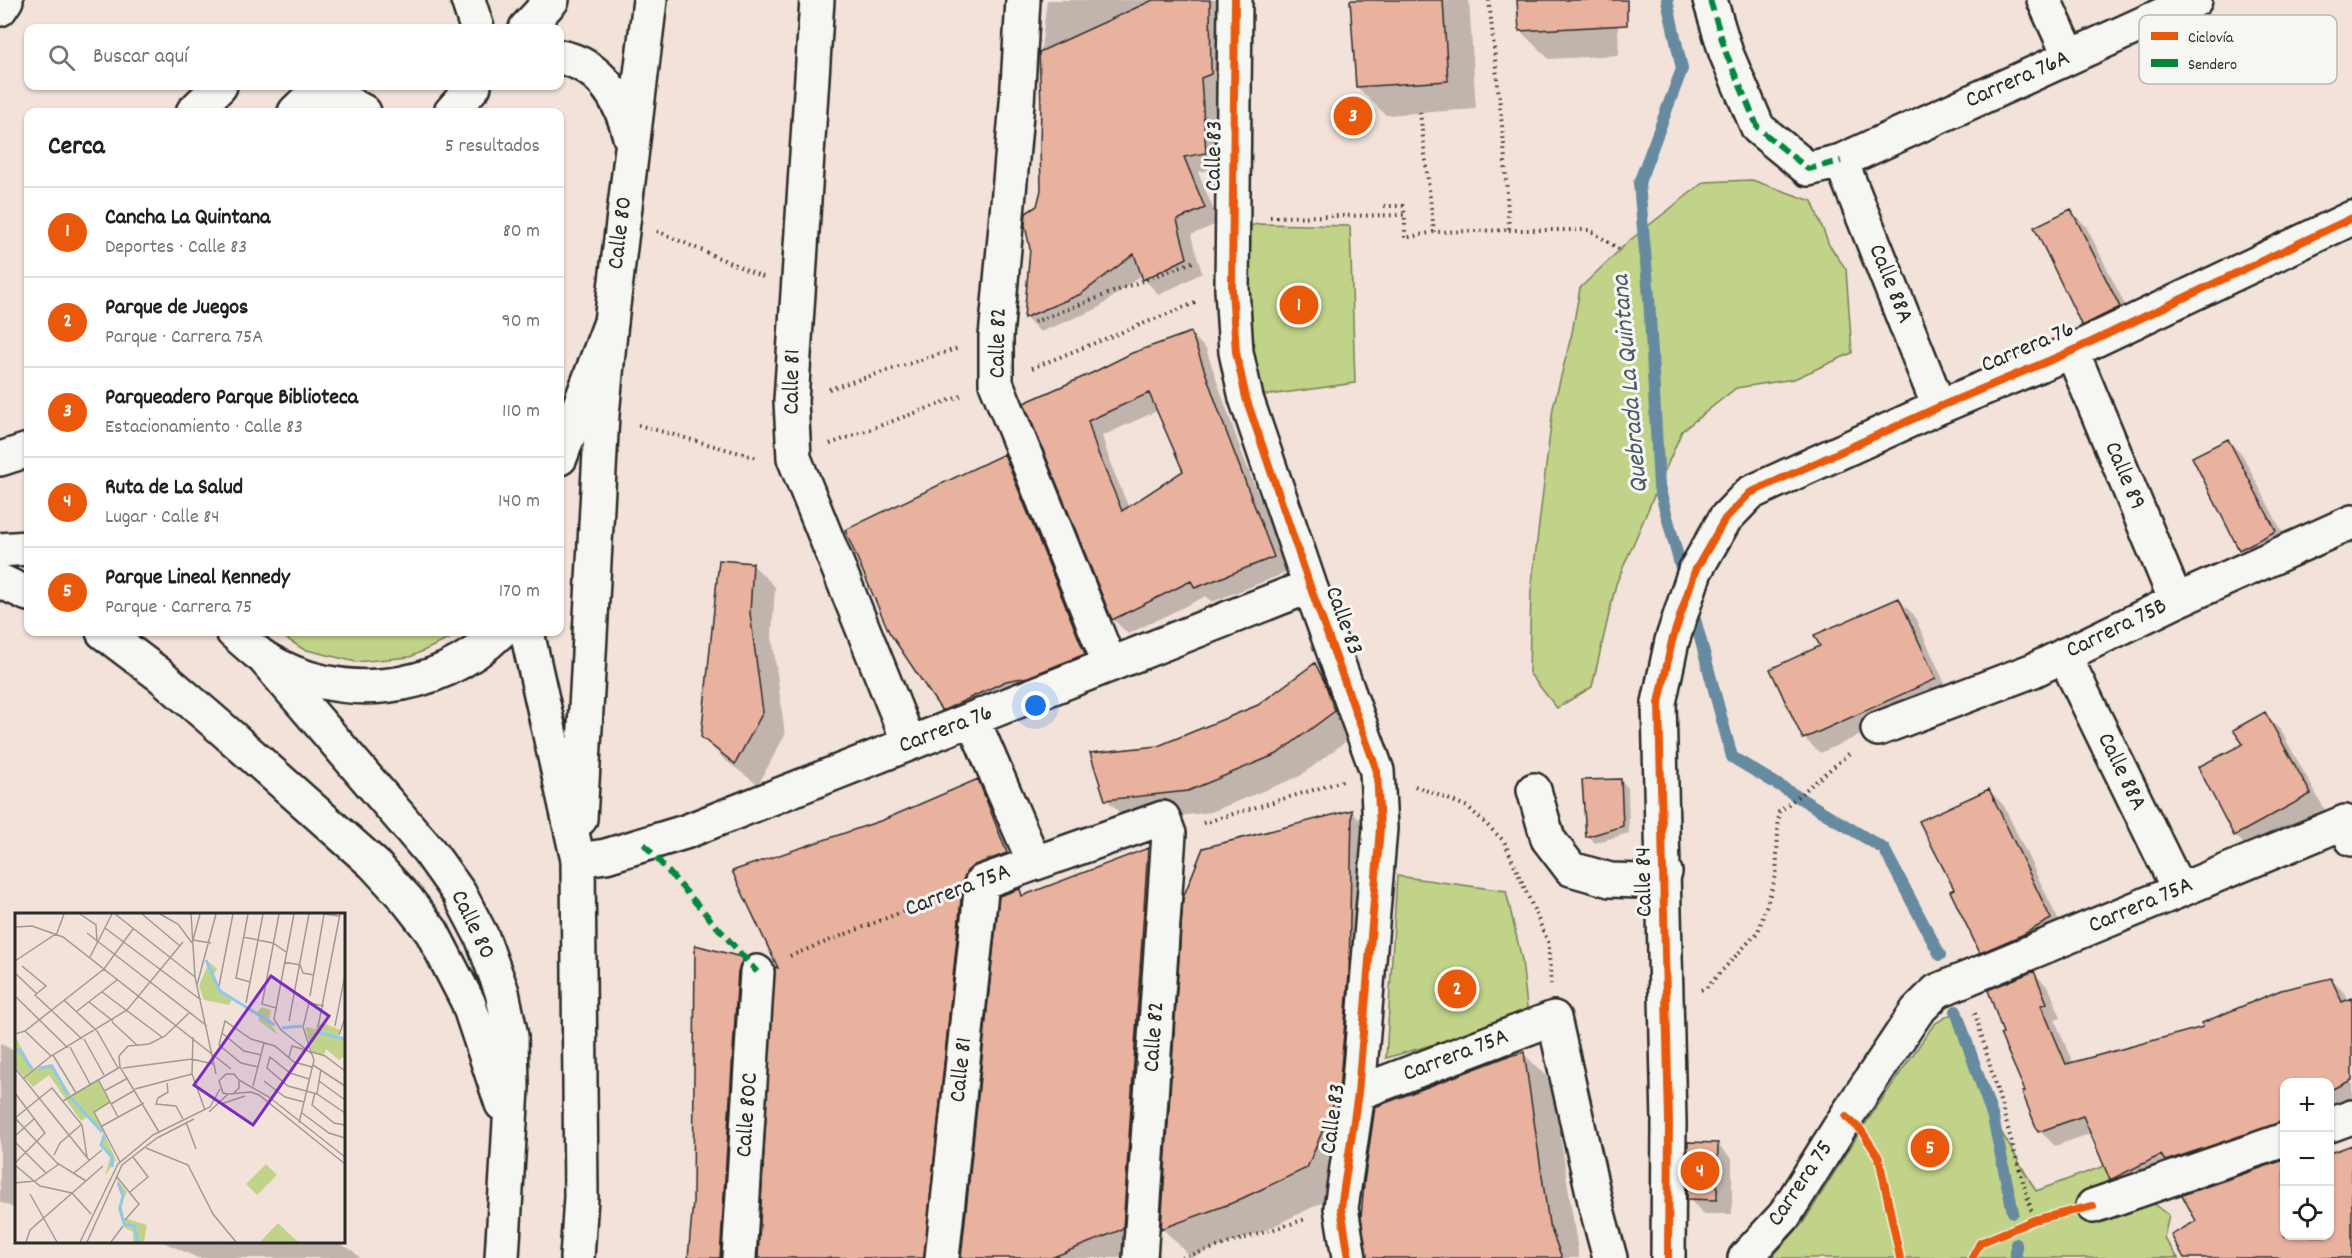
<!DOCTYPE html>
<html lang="es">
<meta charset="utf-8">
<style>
body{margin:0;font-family:Dekko,sans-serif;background:#f2f2f2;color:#202124}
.controls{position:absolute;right:18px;bottom:18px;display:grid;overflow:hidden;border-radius:12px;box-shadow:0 2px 4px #0004}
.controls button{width:54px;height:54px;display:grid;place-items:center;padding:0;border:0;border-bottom:2px solid #e0e0e0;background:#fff;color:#202124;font:30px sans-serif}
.you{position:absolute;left:1036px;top:706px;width:21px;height:21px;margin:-15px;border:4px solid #fff;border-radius:50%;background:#1a73e8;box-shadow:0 0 0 9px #1a73e833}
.badge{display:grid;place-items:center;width:39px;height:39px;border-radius:50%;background:#ea580c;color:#fff;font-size:20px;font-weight:700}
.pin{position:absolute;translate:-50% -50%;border:3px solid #fff;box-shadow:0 2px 6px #0006}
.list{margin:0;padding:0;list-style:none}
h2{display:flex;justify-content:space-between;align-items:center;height:78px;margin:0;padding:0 24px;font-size:26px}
h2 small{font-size:20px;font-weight:400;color:#757577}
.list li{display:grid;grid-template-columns:39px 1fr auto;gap:18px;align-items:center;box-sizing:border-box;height:90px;padding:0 24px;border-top:2px solid #e0e0e0}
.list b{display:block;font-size:22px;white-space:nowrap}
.list p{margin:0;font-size:20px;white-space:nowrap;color:#757577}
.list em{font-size:20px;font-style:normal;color:#757577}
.icon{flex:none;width:33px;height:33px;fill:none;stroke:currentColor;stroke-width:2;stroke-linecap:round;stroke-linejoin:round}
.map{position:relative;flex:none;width:2352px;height:1258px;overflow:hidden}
.search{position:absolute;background:#fff;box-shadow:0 2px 4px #0004;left:24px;top:24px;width:540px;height:66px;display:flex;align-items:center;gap:15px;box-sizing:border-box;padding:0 21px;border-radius:12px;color:#757577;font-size:22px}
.panel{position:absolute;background:#fff;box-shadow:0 2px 4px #0004;left:24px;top:108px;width:540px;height:528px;border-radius:12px}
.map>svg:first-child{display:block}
</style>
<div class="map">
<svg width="2352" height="1258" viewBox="0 0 2352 1258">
<rect width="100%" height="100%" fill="#f2e2d9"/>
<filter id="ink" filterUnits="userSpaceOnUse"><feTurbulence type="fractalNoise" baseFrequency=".0167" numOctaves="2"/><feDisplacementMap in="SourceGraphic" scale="12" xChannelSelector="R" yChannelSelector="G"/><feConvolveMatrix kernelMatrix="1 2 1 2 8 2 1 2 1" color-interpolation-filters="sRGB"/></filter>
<g filter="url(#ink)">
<path fill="#c1d388" stroke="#767f5a" stroke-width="1.5" d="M 1752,180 L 1812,201 L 1829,245 L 1846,269 L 1852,353 L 1794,379 L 1736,388 L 1682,431 L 1616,584 L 1592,687 L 1557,708 L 1529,673 L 1531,591 L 1553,408 L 1572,333 L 1580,288 L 1629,241 L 1704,182 Z
M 1258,224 L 1350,226 L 1355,383 L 1246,398 L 1245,227 Z
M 276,632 L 464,632 L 410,657 L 356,662 L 303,649 Z
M 1397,876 L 1506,891 L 1522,960 L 1528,1017 L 1386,1058 Z
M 1956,1011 L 1993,1118 L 2036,1191 L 2104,1166 L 2169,1215 L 2164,1238 L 2178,1258 L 1771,1258 L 1803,1223 L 1861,1130 L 1934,1024 Z"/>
<path fill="#0003" fill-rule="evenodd" d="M 1047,0 L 1225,0 L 1226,89 L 1216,93 L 1220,168 L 1198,172 L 1219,223 L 1191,235 L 1202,273 L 1159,295 L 1144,279 L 1143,274 L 1097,309 L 1040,332 L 1025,317 L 1031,249 L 1042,190 L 1043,105 L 1040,57 Z
M 1352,0 L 1469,0 L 1476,109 L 1386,115 L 1357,87 Z
M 1518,0 L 1617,0 L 1619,55 L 1549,59 L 1520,31 Z
M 2071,211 L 2086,226 L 2134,323 L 2098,340 L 2083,325 Z
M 1191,334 L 1206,349 L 1240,448 L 1288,572 L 1212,602 L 1206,596 L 1128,634 L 1113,619 L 1026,403 ZM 1159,410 L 1185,472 L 1129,508 L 1111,465 L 1102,436 Z
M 2228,440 L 2243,456 L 2290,547 L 2255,564 L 2240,549 Z
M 1004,455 L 1033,484 L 1113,683 L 1057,705 L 1035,709 L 972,739 L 943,710 Z
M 752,564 L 775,587 L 772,636 L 785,735 L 758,785 L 725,760 L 702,737 Z
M 1899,600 L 1914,615 L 1950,695 L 1820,753 L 1804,738 L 1822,647 Z
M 1314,665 L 1337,688 L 1357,733 L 1300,776 L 1211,812 L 1129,822 L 1106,799 L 1159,747 L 1259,707 Z
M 2264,714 L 2280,729 L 2325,810 L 2250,850 L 2235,835 L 2245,744 Z
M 1621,780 L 1628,788 L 1629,833 L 1595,843 L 1588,836 Z
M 978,781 L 1005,808 L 1033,881 L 1003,892 L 993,899 L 953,1258 L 759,1258 L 781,970 L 883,821 Z
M 1989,790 L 2004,806 L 2065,934 L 1996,967 L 1981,952 L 1957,889 Z
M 1352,812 L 1380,841 L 1336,1196 L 1261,1232 L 1191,1257 L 1162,1228 Z
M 1147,850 L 1174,877 L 1145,1258 L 962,1258 L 1019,890 L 1026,897 Z
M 697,947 L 744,960 L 771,987 L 749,1258 L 689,1258 L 695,1202 Z
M 2034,973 L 2049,988 L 2061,1018 L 2055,1020 L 2073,1064 L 2205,1028 L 2331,979 L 2346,995 L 2349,1001 L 2352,1000 L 2352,1102 L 2330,1111 L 2330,1082 L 2284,1082 L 2284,1129 L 2125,1191 L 2110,1175 L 2092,1133 L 2055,1146 L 2040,1131 L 2005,1033 Z
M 0,1043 L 16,1052 L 16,1209 L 0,1202 Z
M 1523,1053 L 1552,1082 L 1579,1258 L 1369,1258 Z
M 1717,1144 L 1732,1159 L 1732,1214 L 1704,1214 L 1689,1199 Z
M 2352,1147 L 2352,1258 L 2185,1258 L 2198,1222 L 2190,1205 L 2284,1171 L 2284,1236 L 2330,1236 L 2330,1155 Z
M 163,1242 L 335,1242 L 352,1250 L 360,1258 L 198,1258 Z"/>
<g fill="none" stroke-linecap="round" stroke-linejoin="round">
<path stroke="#668a9f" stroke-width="12" d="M 1667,0 L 1682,69 L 1639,183 L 1649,297 L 1659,487 L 1684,579
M 1692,608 L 1732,757 L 1884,849 L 1940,955
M 1956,1011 L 1993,1118 L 2013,1212
M 2016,1244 L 2016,1258"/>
</g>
<path fill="#e9b29e" stroke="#2b2b2b" stroke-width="1.5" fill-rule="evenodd" d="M 1153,0 L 1210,0 L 1211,74 L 1201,78 L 1206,153 L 1184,157 L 1205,208 L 1177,220 L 1187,258 L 1143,280 L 1134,254 L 1081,294 L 1024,318 L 1030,249 L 1025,225 L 1026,213 L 1037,206 L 1041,190 L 1040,145 L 1041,105 L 1039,52 Z
M 1350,0 L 1443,0 L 1448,81 L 1356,87 Z
M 1517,0 L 1627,0 L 1627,25 L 1519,31 Z
M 2071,209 L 2120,307 L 2082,326 L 2034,227 Z
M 1191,332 L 1226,431 L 1274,557 L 1195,588 L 1191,581 L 1112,620 L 1024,403 L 1092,373 L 1132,353 ZM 1149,393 L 1183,471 L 1122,511 L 1096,448 L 1088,421 Z
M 2228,439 L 2276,531 L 2239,550 L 2192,457 Z
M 1004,454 L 1085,654 L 1028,677 L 1006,681 L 942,711 L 889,632 L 845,530 Z
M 719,560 L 753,563 L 750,613 L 763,712 L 735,764 L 701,737 Z
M 1899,598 L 1936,679 L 1803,739 L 1770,669 L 1820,646 L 1814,635 Z
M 1315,663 L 1325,683 L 1335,711 L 1277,754 L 1188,791 L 1105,800 L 1090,753 L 1158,746 L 1258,705 Z
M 2265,712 L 2311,794 L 2234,836 L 2198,767 L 2243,744 L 2233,730 Z
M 978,779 L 1007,853 L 975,865 L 967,871 L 963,880 L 924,1258 L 758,1258 L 774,967 L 778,968 L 732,871 L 883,820 Z
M 1621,779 L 1623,826 L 1586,837 L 1582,780 Z
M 1989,789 L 2051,919 L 2022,935 L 1980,953 L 1950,891 L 1954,889 L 1919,821 Z
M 1352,810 L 1349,974 L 1339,1091 L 1307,1168 L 1232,1203 L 1161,1229 L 1183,898 L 1203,848 Z
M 1148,848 L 1123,1229 L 1051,1258 L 961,1258 L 999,896 L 1020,889 L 1022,896 Z
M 695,945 L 745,958 L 738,971 L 720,1258 L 688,1258 L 693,1202 Z
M 2034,971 L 2047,1003 L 2041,1005 L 2066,1064 L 2203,1027 L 2202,1023 L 2281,990 L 2331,978 L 2342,1002 L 2352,998 L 2352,1080 L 2330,1090 L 2330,1083 L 2284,1083 L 2284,1122 L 2165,1161 L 2161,1155 L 2110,1180 L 2083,1116 L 2038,1132 L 2022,1092 L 2025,1091 L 2000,1034 L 2003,1033 L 1988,990 Z
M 1524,1052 L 1549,1224 L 1562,1258 L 1367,1258 L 1361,1217 L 1364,1183 L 1375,1107 L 1506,1057 Z
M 1688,1142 L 1718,1143 L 1717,1200 L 1687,1199 Z
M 2352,1145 L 2352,1258 L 2184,1258 L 2171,1235 L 2196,1221 L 2182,1195 L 2284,1160 L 2284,1236 L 2330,1236 L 2330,1153 Z"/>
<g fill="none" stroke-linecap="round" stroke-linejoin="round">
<defs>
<path id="minor" d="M 468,0 L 477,28
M 817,0 L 791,401 L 794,458 L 909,743
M 1023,0 L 1017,103 L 996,337 L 996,383 L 1110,665
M 1235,0 L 1232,289 L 1236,352 L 1246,398 L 1310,586 L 1377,771 L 1380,828 L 1358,1093 L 1341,1208 L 1349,1258
M 1710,0 L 1726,53 L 1758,128 L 1808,169 L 1841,161 L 2195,0
M 2044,0 L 2070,57
M 0,9 L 6,0
M 526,28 L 552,0
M 560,57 C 601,65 621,99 630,137
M 317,86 L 364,112
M 193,112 L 220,86
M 295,112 L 320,88
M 451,112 L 474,86
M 1841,161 L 1939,407
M 2072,351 L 2176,601
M 560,458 L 611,322 L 650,0
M 2064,655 L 2179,890
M 973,720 L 1034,862
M 1878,729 L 2034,670 L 2176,601 L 2352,522
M 1534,790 L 1548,839 L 1571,869 L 1610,880 L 1640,881 L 1665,872
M 578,860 L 606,856 L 685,832 L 1310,586
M 1358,1093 L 1554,1018 L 1596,1206 L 1610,1258
M 2330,1125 L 2352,1117
M 2093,1206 L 2284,1140
M 739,1258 L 757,972
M 942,1258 L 982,882 L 1163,818 L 1169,834 L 1140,1258
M 1668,1258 L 1669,1121 L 1659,703 L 1672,641 L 1695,571 L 1725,519 L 1750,493 L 1939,407 L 2072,351 L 2352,218
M 1745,1258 L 1784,1216 L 1846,1117 L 1917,1011 L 1937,991 L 2345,822 L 2352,839"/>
<path id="major" d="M 0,459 L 28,450
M 0,550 L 28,548
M 0,581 L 28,594
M 103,632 L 160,675 L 219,726 L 374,864 L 407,900 L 432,932 L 468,1002 L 502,1104
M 233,632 C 243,640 253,650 264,658 C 339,704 437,694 500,632
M 527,632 L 578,860 L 581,1197 L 577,1258
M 263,657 L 429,851 L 459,893 L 482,937 L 502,992 L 511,1036 L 512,1088 L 502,1258
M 580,819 L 602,415 L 611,322"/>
</defs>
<use href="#minor" stroke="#2b2b2b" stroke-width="38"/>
<use href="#major" stroke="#2b2b2b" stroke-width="38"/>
<path stroke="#2b2b2b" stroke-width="4" stroke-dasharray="1.5 4.5" stroke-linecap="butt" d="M 1420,112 L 1434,232
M 1384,206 L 1403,206 L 1405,215
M 1270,217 L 1402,215 L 1405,215 L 1405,238 L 1434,232 L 1509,230 L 1504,145 L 1489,0
M 1509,230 L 1590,230 L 1620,250
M 657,231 L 763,277
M 1034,322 L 1195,261
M 1032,368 L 1195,303
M 829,389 L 959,348
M 638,425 L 758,458
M 830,444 L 961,396
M 1415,786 L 1468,807 L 1504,841 L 1548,942 L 1551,984
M 1203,823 L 1343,781
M 790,956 L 945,895
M 1701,990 L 1706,988 L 1758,932 L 1776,876 L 1779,812 L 1851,752
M 1975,1013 L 2034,1220
M 1182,1258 L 1306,1219"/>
<use href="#minor" stroke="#f6f6f2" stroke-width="33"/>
<use href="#major" stroke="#f6f6f2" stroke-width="33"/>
<path stroke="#00873e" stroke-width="6" stroke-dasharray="12 6" stroke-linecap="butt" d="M 1710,0 L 1726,53 L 1758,128 L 1808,169 L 1841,161
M 644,844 L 757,972"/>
<defs>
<path id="cycleway" d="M 1235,0 L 1232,289 L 1236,352 L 1246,398 L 1310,586 L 1377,771 L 1380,828 L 1358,1093 L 1341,1208 L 1349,1258
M 1846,1117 L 1861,1130 L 1879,1158 L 1900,1258
M 1668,1258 L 1669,1121 L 1659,703 L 1672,641 L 1695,571 L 1725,519 L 1750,493 L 1939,407 L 2072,351 L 2352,218
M 1972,1258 L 1980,1243 L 2034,1220 L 2093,1206"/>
</defs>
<use href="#cycleway" stroke="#f6f6f2" stroke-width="11"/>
<use href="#cycleway" stroke="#e8590c" stroke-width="8"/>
</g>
</g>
<g text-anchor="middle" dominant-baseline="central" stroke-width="6" stroke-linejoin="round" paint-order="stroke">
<g font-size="24" fill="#2b2b2b" stroke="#f6f6f2">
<text transform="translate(2018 80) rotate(-24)">Carrera 76A</text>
<text transform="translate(1215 156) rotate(-89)">Calle 83</text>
<text transform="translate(621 233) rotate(-83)">Calle 80</text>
<text transform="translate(1890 284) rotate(68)">Calle 88A</text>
<text transform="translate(999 343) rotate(-89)">Calle 82</text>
<text transform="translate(2028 348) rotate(-23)">Carrera 76</text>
<text transform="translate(793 382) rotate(-89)">Calle 81</text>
<text transform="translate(2124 476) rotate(67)">Calle 89</text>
<text transform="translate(1343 621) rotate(70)">Calle 83</text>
<text transform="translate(2117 629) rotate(-26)">Carrera 75B</text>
<text transform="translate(946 730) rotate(-21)">Carrera 76</text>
<text transform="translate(2121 772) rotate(64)">Calle 88A</text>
<text transform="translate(1645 882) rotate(-91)">Calle 84</text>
<text transform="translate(958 891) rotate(-21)">Carrera 75A</text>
<text transform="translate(2141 906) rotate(-23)">Carrera 75A</text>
<text transform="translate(472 925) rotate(64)">Calle 80</text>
<text transform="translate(1155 1037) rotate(-86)">Calle 82</text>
<text transform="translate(1456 1056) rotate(-21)">Carrera 75A</text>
<text transform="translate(962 1070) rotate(-84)">Calle 81</text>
<text transform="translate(748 1115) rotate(-86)">Calle 80C</text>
<text transform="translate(1334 1119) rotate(-82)">Calle 83</text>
<text transform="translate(1801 1184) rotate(-56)">Carrera 75</text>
</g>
<g font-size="26" font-style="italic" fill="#485a65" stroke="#f6f6f2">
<text transform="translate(1631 384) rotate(-95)">Quebrada La Quintana</text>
</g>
</g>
<g transform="translate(15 913)">
<rect width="330" height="330" fill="#f2e2d9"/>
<path d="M 194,49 L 202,56 L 198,63 L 204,77 L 218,85 L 214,92 L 189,87 L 184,73 ZM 247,94 L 256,97 L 254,108 L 263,122 L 244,108 L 243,98 ZM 311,111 L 325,117 L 323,123 L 330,124 L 330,143 L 324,147 L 311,136 L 309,142 L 298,140 L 290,114 L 300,116 L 302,112 ZM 0,123 L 16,153 L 20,156 L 36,151 L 56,182 L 83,166 L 95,189 L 79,198 L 101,247 L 90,263 L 95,245 L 86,232 L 88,220 L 72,204 L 66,208 L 34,162 L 18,174 L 0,153 ZM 251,251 L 262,262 L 242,282 L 231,271 ZM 101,265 L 112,279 L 106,291 L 109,305 L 132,312 L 129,329 L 118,329 L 118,319 L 109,314 L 103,296 L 107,283 ZM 263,310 L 283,329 L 245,329 Z" fill="#c1d388"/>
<path fill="none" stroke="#8dc9ed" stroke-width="3" d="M 191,47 L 205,78 L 260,112M 267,115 L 287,113M 302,119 L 330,126M 0,137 L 5,137 L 17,156M 24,155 L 37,153 L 53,182M 56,185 L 87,219M 89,223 L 86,232 L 97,244 L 97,254M 103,270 L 108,283 L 105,295 L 109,311 L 119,313 L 123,329"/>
<path fill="none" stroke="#a29993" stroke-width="1.5" d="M 65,1 L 81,12 L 82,29M 100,1 L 180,64M 127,1 L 165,33M 145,1 L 163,11 L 177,30M 176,1 L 180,64 L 201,161M 233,1 L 221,65 L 235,69M 279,1 L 259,106 L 266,117 L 297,141M 0,14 L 17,13 L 48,24 L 216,156M 90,15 L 186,87M 72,20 L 192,113M 228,24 L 258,30 L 271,39M 178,27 L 185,1M 178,27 L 196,30M 75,44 L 97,1M 0,48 L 42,20 L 49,1M 269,49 L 285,52 L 288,60 L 299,62M 7,53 L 31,73 L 20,82 L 67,126M 0,60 L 22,81M 182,72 L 201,1M 204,73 L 218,1M 87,79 L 147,124M 0,83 L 53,135M 295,83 L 309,1 L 324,3M 49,87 L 82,118 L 103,155M 74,89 L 98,108M 231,90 L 248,1M 261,95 L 247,91 L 264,1M 62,98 L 102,67M 274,108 L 294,1M 97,109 L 123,133M 320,113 L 330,62M 303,114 L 325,1M 10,118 L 36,143M 207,120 L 229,138 L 246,142M 0,121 L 10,118 L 89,56 L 118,16M 324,122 L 330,105M 178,124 L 177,161 L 190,197M 69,126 L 89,162M 55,134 L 75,171M 296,138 L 288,114 L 294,90 L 309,93M 38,142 L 61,180M 274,144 L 277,133 L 310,143 L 330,158M 298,152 L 330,173M 243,154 L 226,150 L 204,132 L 210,108 L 236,126 L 260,133 L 279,149 L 297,154M 0,155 L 74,247M 108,155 L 177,146 L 198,151M 9,165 L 36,143 L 112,97 L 168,29M 83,166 L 103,204M 294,166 L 275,160 L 255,144 L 252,155 L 273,173 L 302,181 L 330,200M 224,167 L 254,184 L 330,244M 249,168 L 270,184 L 289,189M 304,168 L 330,187M 152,170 L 153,179 L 143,185 L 141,191 L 161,193 L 168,206M 238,173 L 249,130M 120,176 L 177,161M 89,178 L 113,165M 0,180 L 30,220 L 0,250M 300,180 L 297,192 L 319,210 L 330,212M 218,181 L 224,175 L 224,167 L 219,161 L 211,161 L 204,168 L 208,180 L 213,181 L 236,179 L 244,182 L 330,251M 302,181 L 306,156M 48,188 L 105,154M 95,189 L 79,199 L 105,249M 96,191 L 120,177M 206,191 L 230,183M 194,199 L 213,181M 287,200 L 314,220 L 330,225M 0,205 L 37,175 L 67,212 L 72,244M 0,205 L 42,250 L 71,268M 171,209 L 181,236M 284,210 L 299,147 L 297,141M 87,213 L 129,190M 144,219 L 105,154 L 104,143 L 113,133 L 134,131 L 150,123 L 174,100M 0,223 L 20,205M 0,229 L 31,260M 131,235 L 173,252 L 198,301 L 221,329M 39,242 L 45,230 L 67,211M 0,252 L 25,273 L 57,280 L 76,301M 59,260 L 87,237M 102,264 L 124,291 L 110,307M 0,270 L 20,268 L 44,251M 115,279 L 133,264 L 118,244M 15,281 L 42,329M 11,329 L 15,317 L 88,253M 65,329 L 103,251 L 138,222 L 195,194 L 205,176M 72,329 L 107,252 L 142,225 L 179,206M 96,329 L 108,313"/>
<path fill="#7b2cbf" fill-opacity="0.15" stroke="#7b2cbf" stroke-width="3" d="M 256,63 L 314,103 L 238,212 L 179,172 Z"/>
<rect width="330" height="330" fill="none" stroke="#2b2b2b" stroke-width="3"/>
</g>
<rect x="2139" y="15" width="198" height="69" rx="9" fill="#f6f6f2" stroke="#b9b9b6" stroke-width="1.5"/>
<rect x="2151" y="32" width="27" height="8" fill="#e8590c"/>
<rect x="2151" y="59" width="27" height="8" fill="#00873e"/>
<g font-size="16" fill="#2b2b2b">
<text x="2188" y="42">Ciclovía</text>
<text x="2188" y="69">Sendero</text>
</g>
</svg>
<div class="controls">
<button>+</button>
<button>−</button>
<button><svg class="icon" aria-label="locate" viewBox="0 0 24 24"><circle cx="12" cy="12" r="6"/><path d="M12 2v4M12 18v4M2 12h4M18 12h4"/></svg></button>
</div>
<div class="you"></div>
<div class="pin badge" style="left:1299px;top:305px">1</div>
<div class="pin badge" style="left:1457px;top:989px">2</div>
<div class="pin badge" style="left:1353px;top:116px">3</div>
<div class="pin badge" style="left:1700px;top:1171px">4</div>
<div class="pin badge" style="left:1930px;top:1148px">5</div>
<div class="search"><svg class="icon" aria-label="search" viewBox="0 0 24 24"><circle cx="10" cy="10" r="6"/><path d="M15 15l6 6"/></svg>Buscar aquí</div>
<section class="panel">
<h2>Cerca<small>5 resultados</small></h2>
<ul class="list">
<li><span class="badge">1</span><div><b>Cancha La Quintana</b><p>Deportes · Calle 83</p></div><em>80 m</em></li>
<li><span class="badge">2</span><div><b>Parque de Juegos</b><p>Parque · Carrera 75A</p></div><em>90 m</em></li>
<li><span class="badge">3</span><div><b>Parqueadero Parque Biblioteca</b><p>Estacionamiento · Calle 83</p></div><em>110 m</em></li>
<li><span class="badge">4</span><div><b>Ruta de La Salud</b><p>Lugar · Calle 84</p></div><em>140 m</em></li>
<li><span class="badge">5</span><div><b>Parque Lineal Kennedy</b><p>Parque · Carrera 75</p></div><em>170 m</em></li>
</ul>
</section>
</div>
